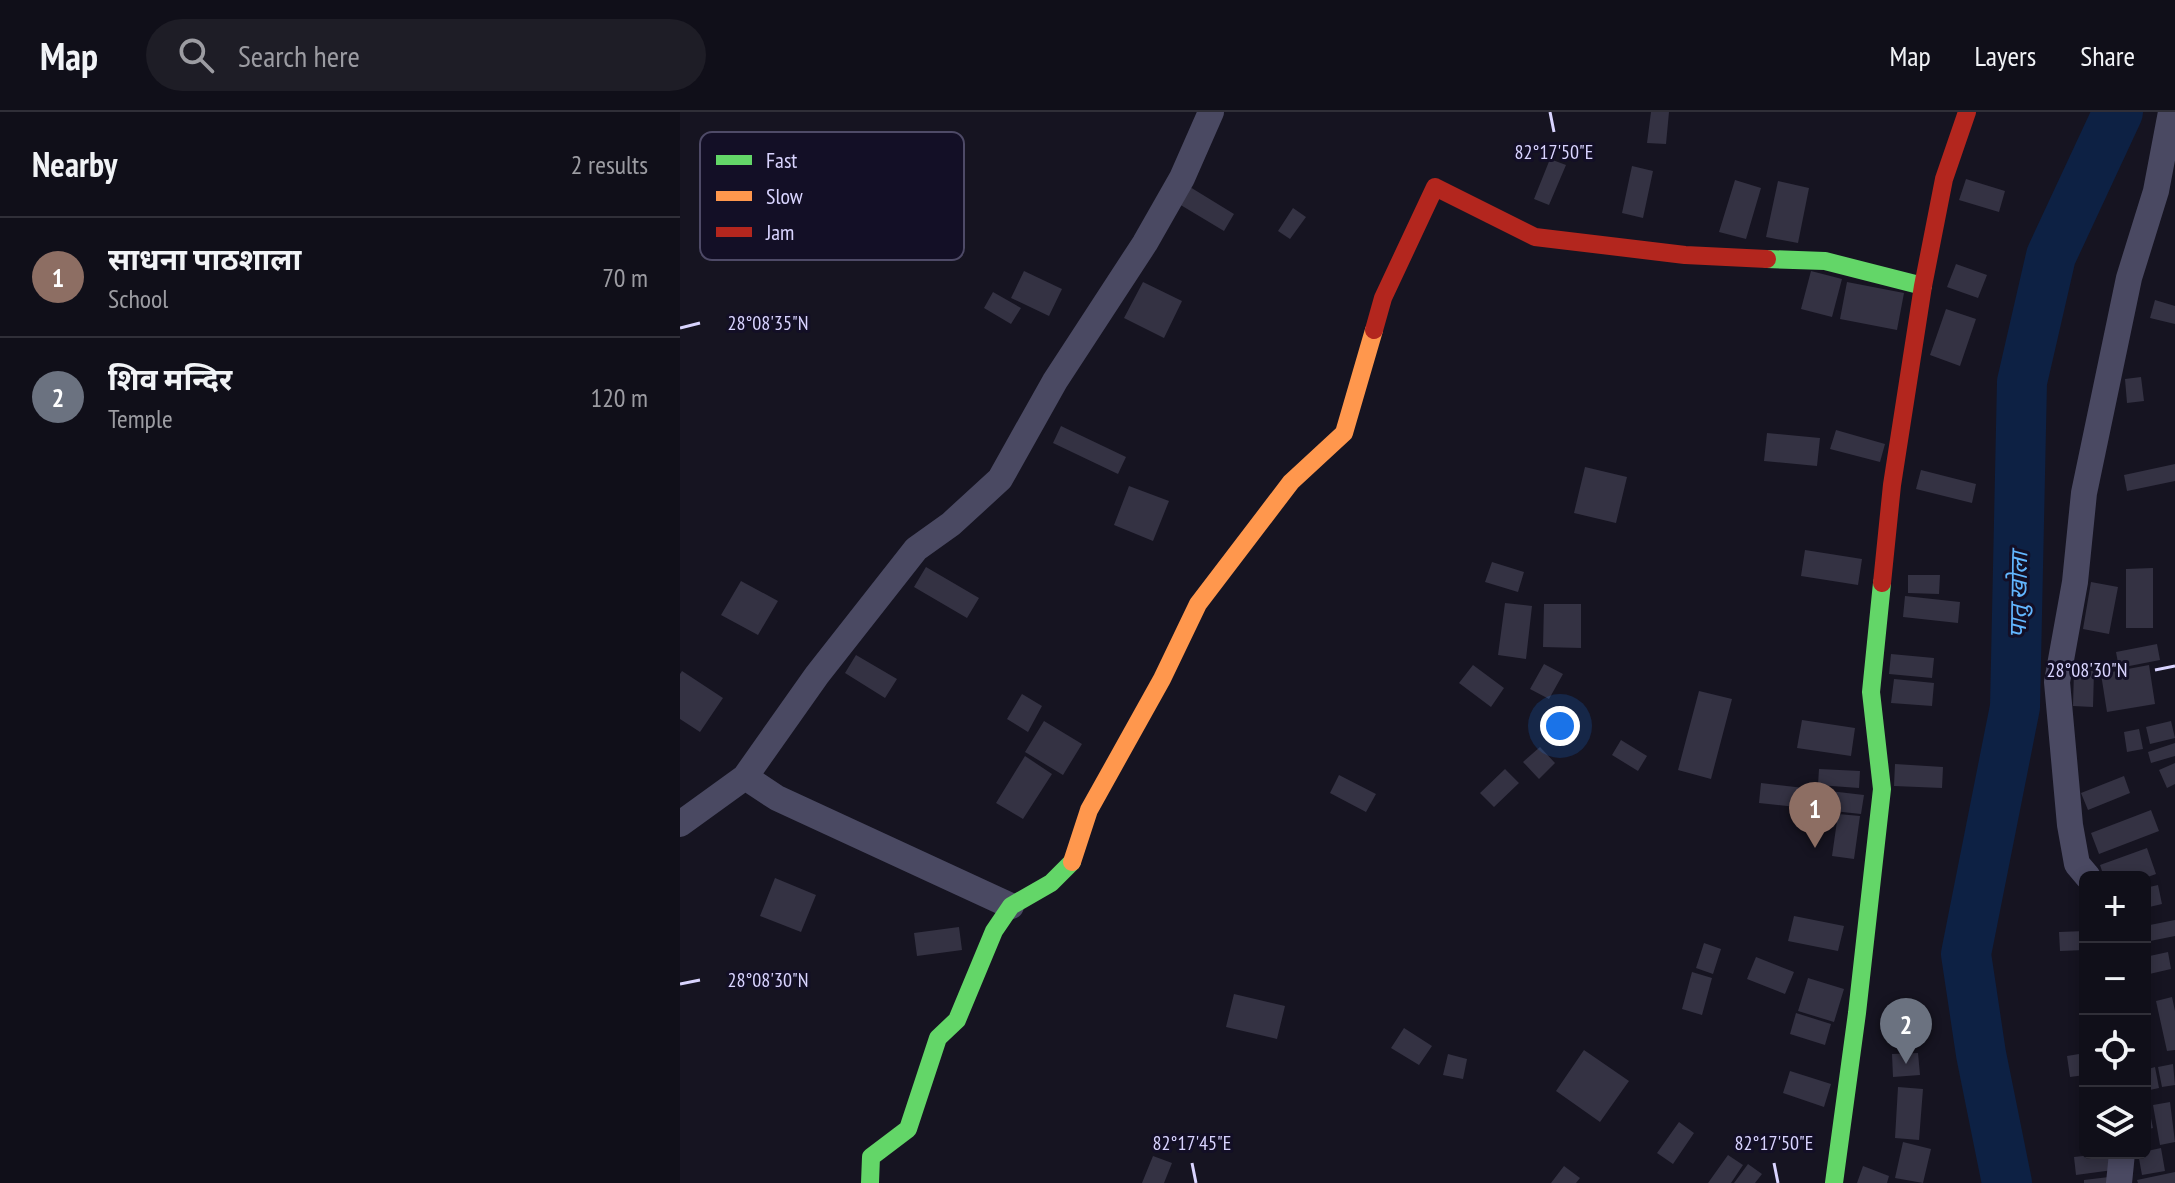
<!DOCTYPE html>
<meta charset="utf-8">
<style>
body{margin:0;font-family:"PT Sans Narrow","Noto Sans Devanagari",sans-serif;background:#1e1d26;color:#f1f3f6}
.controls{position:absolute;right:24px;bottom:24px;display:grid;overflow:hidden;border-radius:12px;box-shadow:0 4px 12px #0003}
.controls button{width:72px;height:72px;display:grid;place-items:center;padding:0;border:0;border-bottom:2px solid #302f38;background:#100f19;color:#f1f3f6;font:40px sans-serif}
.you{position:absolute;left:880px;top:614px;width:28px;height:28px;margin:-20px;border:6px solid #fff;border-radius:50%;background:#1a73e8;box-shadow:0 0 0 12px #1a73e833}
.badge{display:grid;place-items:center;width:52px;height:52px;border-radius:50%;background:#7c3aed;color:#fff;font-size:26px;font-weight:700}
.pin{position:absolute;translate:-50% -66px;filter:drop-shadow(0 2px 4px #0008)}
.pin::after{content:'';position:absolute;top:42px;width:28px;height:24px;background:inherit;clip-path:polygon(0 0,100% 0,50% 100%)}
.list{margin:0;padding:0;list-style:none}
h2{display:flex;justify-content:space-between;align-items:center;height:104px;margin:0;padding:0 32px;font-size:34px}
h2 small{font-size:26px;font-weight:400;color:#9c9ca2}
.list li{display:grid;grid-template-columns:52px 1fr auto;gap:24px;align-items:center;box-sizing:border-box;height:120px;padding:0 32px;border-top:2px solid #302f38}
.list b{display:block;font-size:30px;white-space:nowrap}
.list p{margin:0;font-size:26px;white-space:nowrap;color:#9c9ca2}
.list em{font-size:26px;font-style:normal;color:#9c9ca2}
.icon{flex:none;width:44px;height:44px;fill:none;stroke:currentColor;stroke-width:2;stroke-linecap:round;stroke-linejoin:round}
.map{position:relative;flex:none;width:1495px;height:1071px;overflow:hidden}
header{display:flex;align-items:center;gap:48px;box-sizing:border-box;height:112px;padding:0 40px;background:#100f19;border-bottom:2px solid #302f38}
header strong{font-size:38px}
nav{display:flex;gap:44px;margin-inline-start:auto;font-size:28px}
.search{width:560px;height:72px;background:#1e1d26;display:flex;align-items:center;gap:20px;box-sizing:border-box;padding:0 28px;border-radius:44px;color:#9c9ca2;font-size:30px}
main{display:flex}
aside{flex:1;background:#100f19}
.map>svg:first-child{display:block}
</style>
<header>
<strong>Map</strong>
<div class="search"><svg class="icon" aria-label="search" viewBox="0 0 24 24"><circle cx="10" cy="10" r="6"/><path d="M15 15l6 6"/></svg>Search here</div>
<nav><a>Map</a><a>Layers</a><a>Share</a></nav>
</header>
<main>
<aside>
<h2>Nearby<small>2 results</small></h2>
<ul class="list">
<li><span class="badge" style="background:#8d6e63">1</span><div><b>साधना पाठशाला</b><p>School</p></div><em>70 m</em></li>
<li><span class="badge" style="background:#6b7280">2</span><div><b>शिव मन्दिर</b><p>Temple</p></div><em>120 m</em></li>
</ul>
</aside>
<div class="map">
<svg width="1495" height="1071" viewBox="0 0 1495 1071">
<rect width="100%" height="100%" fill="#161421"/>
<g fill="none" stroke-linecap="round" stroke-linejoin="round">
<path stroke="#0d2144" stroke-width="50" d="M 1327,1071 L 1301,942 L 1286,842 L 1335,595 L 1342,270 L 1371,144 L 1438,0"/>
</g>
<path fill="#343243" d="M 971,0 L 989,0 L 986,32 L 967,31 Z
M 870,47 L 886,53 L 869,93 L 854,87 Z
M 952,54 L 973,59 L 963,106 L 942,101 Z
M 1286,67 L 1325,79 L 1319,100 L 1279,88 Z
M 1055,68 L 1081,76 L 1066,127 L 1039,120 Z
M 1098,69 L 1129,76 L 1118,131 L 1086,125 Z
M 510,75 L 554,102 L 544,119 L 499,92 Z
M 613,96 L 626,105 L 610,127 L 598,119 Z
M 1276,152 L 1307,163 L 1298,186 L 1267,175 Z
M 344,159 L 382,177 L 369,204 L 331,186 Z
M 1131,159 L 1162,167 L 1152,205 L 1121,197 Z
M 463,170 L 502,189 L 484,226 L 444,206 Z
M 1167,170 L 1224,181 L 1217,218 L 1160,207 Z
M 313,180 L 341,196 L 331,212 L 304,196 Z
M 1475,188 L 1495,194 L 1495,212 L 1470,206 Z
M 1266,197 L 1296,207 L 1280,254 L 1250,243 Z
M 1461,265 L 1464,289 L 1447,291 L 1445,267 Z
M 381,314 L 446,345 L 438,362 L 373,331 Z
M 1156,318 L 1205,332 L 1200,350 L 1150,337 Z
M 1087,321 L 1140,326 L 1137,354 L 1084,349 Z
M 1495,352 L 1495,369 L 1447,379 L 1444,363 Z
M 905,355 L 947,365 L 936,411 L 894,401 Z
M 1241,358 L 1296,372 L 1292,391 L 1236,377 Z
M 449,374 L 489,389 L 473,429 L 434,413 Z
M 1125,438 L 1182,447 L 1178,473 L 1121,464 Z
M 812,450 L 844,460 L 838,480 L 805,470 Z
M 246,455 L 299,486 L 287,506 L 234,475 Z
M 1473,456 L 1473,516 L 1446,516 L 1446,457 Z
M 1228,463 L 1260,463 L 1259,482 L 1228,481 Z
M 61,469 L 98,489 L 78,523 L 41,503 Z
M 1411,470 L 1438,475 L 1429,522 L 1403,517 Z
M 1225,484 L 1280,490 L 1278,511 L 1223,505 Z
M 825,491 L 852,494 L 846,547 L 818,543 Z
M 864,492 L 901,492 L 901,536 L 863,535 Z
M 1477,532 L 1480,548 L 1439,556 L 1436,540 Z
M 1211,542 L 1254,546 L 1252,566 L 1209,562 Z
M 176,543 L 217,567 L 205,586 L 165,561 Z
M 864,552 L 883,562 L 869,587 L 850,577 Z
M 793,553 L 824,576 L 811,595 L 779,571 Z
M 1469,553 L 1475,592 L 1427,600 L 1421,562 Z
M 2,559 L 43,586 L 20,620 L 0,607 L 0,562 Z
M 1394,559 L 1414,559 L 1413,595 L 1393,594 Z
M 1214,567 L 1254,571 L 1252,594 L 1211,591 Z
M 1019,579 L 1052,587 L 1031,667 L 998,658 Z
M 342,582 L 362,594 L 348,620 L 327,607 Z
M 1122,608 L 1175,616 L 1171,644 L 1117,636 Z
M 364,609 L 402,632 L 383,663 L 345,640 Z
M 1491,609 L 1495,626 L 1470,632 L 1466,615 Z
M 1459,617 L 1463,637 L 1447,640 L 1444,620 Z
M 941,628 L 967,644 L 958,659 L 932,643 Z
M 1495,631 L 1495,644 L 1471,651 L 1468,640 Z
M 860,635 L 875,651 L 859,667 L 843,650 Z
M 345,644 L 372,662 L 343,707 L 316,691 Z
M 1495,651 L 1495,672 L 1487,676 L 1479,658 Z
M 1215,652 L 1263,655 L 1262,676 L 1214,674 Z
M 825,657 L 839,671 L 814,695 L 800,681 Z
M 1139,657 L 1180,659 L 1179,676 L 1138,673 Z
M 659,663 L 696,682 L 686,700 L 650,681 Z
M 1444,664 L 1450,681 L 1408,698 L 1401,681 Z
M 1081,671 L 1184,683 L 1181,702 L 1079,691 Z
M 1471,698 L 1479,719 L 1419,742 L 1411,721 Z
M 1158,702 L 1180,704 L 1174,747 L 1152,744 Z
M 1467,736 L 1476,762 L 1465,766 L 1424,765 L 1420,753 Z
M 95,766 L 136,783 L 121,820 L 80,804 Z
M 1478,773 L 1482,792 L 1465,796 L 1465,776 Z
M 1114,804 L 1164,814 L 1158,839 L 1108,829 Z
M 1495,808 L 1495,824 L 1465,830 L 1465,814 Z
M 279,815 L 282,838 L 237,844 L 234,821 Z
M 1405,819 L 1405,838 L 1380,839 L 1379,820 Z
M 1024,831 L 1041,837 L 1033,862 L 1016,856 Z
M 1488,840 L 1491,857 L 1465,863 L 1465,845 Z
M 1076,845 L 1114,860 L 1105,882 L 1067,867 Z
M 1012,860 L 1032,866 L 1022,903 L 1002,897 Z
M 1128,866 L 1164,877 L 1154,910 L 1118,899 Z
M 554,882 L 605,894 L 597,927 L 546,915 Z
M 1492,885 L 1495,899 L 1495,938 L 1487,939 L 1476,889 Z
M 1116,901 L 1151,912 L 1145,933 L 1110,922 Z
M 724,916 L 752,934 L 739,953 L 711,936 Z
M 904,938 L 949,969 L 920,1010 L 876,979 Z
M 1238,941 L 1240,963 L 1213,965 L 1212,942 Z
M 1405,941 L 1405,963 L 1390,965 L 1387,944 Z
M 768,942 L 787,947 L 783,967 L 763,963 Z
M 1493,952 L 1495,973 L 1482,975 L 1478,955 Z
M 1475,955 L 1479,976 L 1465,979 L 1465,958 Z
M 1110,959 L 1151,972 L 1144,995 L 1103,981 Z
M 1218,975 L 1243,977 L 1239,1028 L 1215,1026 Z
M 1490,990 L 1495,1030 L 1480,1033 L 1473,993 Z
M 1468,992 L 1473,1016 L 1465,1018 L 1465,993 Z
M 999,1010 L 1014,1021 L 993,1052 L 977,1041 Z
M 1223,1030 L 1251,1037 L 1243,1071 L 1215,1066 Z
M 1481,1036 L 1485,1059 L 1462,1063 L 1458,1041 Z
M 1431,1041 L 1433,1058 L 1396,1063 L 1394,1045 Z
M 1048,1043 L 1063,1053 L 1051,1071 L 1028,1071 Z
M 473,1044 L 492,1051 L 484,1071 L 462,1071 Z
M 1068,1052 L 1082,1062 L 1075,1071 L 1054,1071 Z
M 884,1054 L 900,1066 L 896,1071 L 871,1071 Z
M 1183,1054 L 1209,1064 L 1207,1071 L 1177,1071 Z
M 1495,1060 L 1495,1071 L 1458,1071 L 1457,1068 Z
M 1429,1065 L 1430,1071 L 1404,1071 L 1404,1068 Z"/>
<g fill="none" stroke-linecap="round" stroke-linejoin="round">
<path stroke="#4a4962" stroke-width="26" d="M 65,665 L 97,686 L 331,794
M 0,712 L 65,665 L 137,563 L 236,437 L 271,412 L 320,367 L 375,269 L 465,131 L 502,66 L 531,0
M 1408,765 L 1397,752 L 1390,713 L 1377,570 L 1395,470 L 1404,381 L 1449,166 L 1476,79 L 1491,0
M 1439,1071 L 1442,1041"/>
<path stroke="#63d668" stroke-width="18" d="M 1087,147 L 1145,149 L 1243,174
M 190,1071 L 191,1045 L 228,1017 L 258,926 L 277,908 L 314,819 L 331,794 L 371,771 L 392,750
M 1154,1071 L 1177,901 L 1202,677 L 1191,580 L 1202,471"/>
<path stroke="#ff974d" stroke-width="18" d="M 392,750 L 409,698 L 482,567 L 518,492 L 611,370 L 664,321 L 694,218"/>
<path stroke="#b3261e" stroke-width="18" d="M 694,218 L 703,186 L 755,75 L 855,125 L 1005,143 L 1087,147
M 1202,471 L 1212,373 L 1243,174 L 1264,67 L 1287,0"/>
</g>
<path fill="none" stroke="#d9d4ff" stroke-width="3" d="M 870,0 L 874,20M 0,216 L 20,211M 1475,558 L 1495,554M 0,872 L 20,868M 512,1051 L 516,1071M 1094,1051 L 1098,1071"/>
<g text-anchor="middle" dominant-baseline="central" stroke-width="6" stroke-linejoin="round" paint-order="stroke">
<g font-size="24" font-style="italic" fill="#62b6ff" stroke="#130f26">
<text transform="translate(1338 483) rotate(-89)">पातु खोला</text>
</g>
</g>
<rect x="20" y="20" width="264" height="128" rx="12" fill="#130f26" stroke="#4e4a67" stroke-width="2"/>
<rect x="36" y="43" width="36" height="10" fill="#63d668"/>
<rect x="36" y="79" width="36" height="10" fill="#ff974d"/>
<rect x="36" y="115" width="36" height="10" fill="#b3261e"/>
<g font-size="22" fill="#d9d4ff">
<text x="86" y="56">Fast</text>
<text x="86" y="92">Slow</text>
<text x="86" y="128">Jam</text>
</g>
<g font-size="20" text-anchor="middle" fill="#d9d4ff" stroke="#130f26" stroke-width="6" stroke-linejoin="round" paint-order="stroke">
<text x="874" y="47">82°17'50"E</text>
<text x="88" y="218">28°08'35"N</text>
<text x="1407" y="565">28°08'30"N</text>
<text x="88" y="875">28°08'30"N</text>
<text x="512" y="1038">82°17'45"E</text>
<text x="1094" y="1038">82°17'50"E</text>
</g>
</svg>
<div class="controls">
<button>+</button>
<button>−</button>
<button><svg class="icon" aria-label="locate" viewBox="0 0 24 24"><circle cx="12" cy="12" r="6"/><path d="M12 2v4M12 18v4M2 12h4M18 12h4"/></svg></button>
<button><svg class="icon" aria-label="layers" viewBox="0 0 24 24"><path d="M12 4l9 5-9 5-9-5zM3 14l9 5 9-5"/></svg></button>
</div>
<div class="you"></div>
<div class="pin badge" style="left:1135px;top:736px;background:#8d6e63">1</div>
<div class="pin badge" style="left:1226px;top:952px;background:#6b7280">2</div>
</div>
</main>
